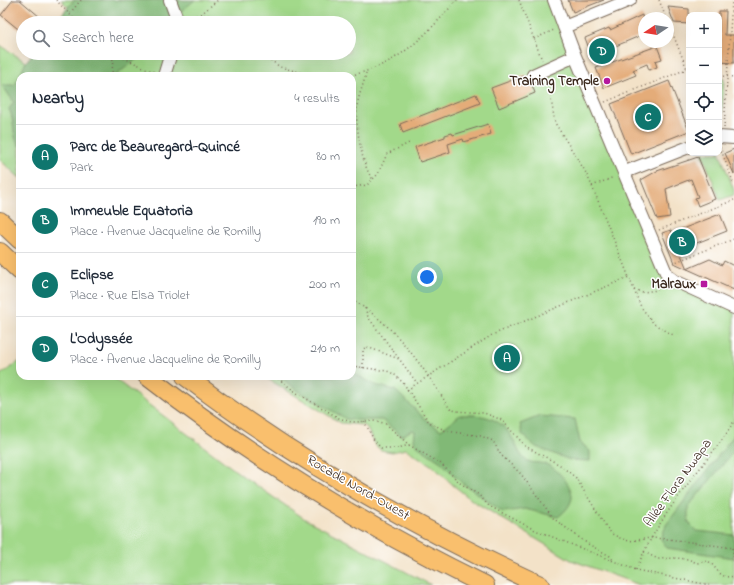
<!DOCTYPE html>
<meta charset="utf-8">
<style>
body{margin:0;font-family:"Indie Flower",sans-serif;background:#f2f2f3;color:#1f2937}
.controls{position:absolute;right:12px;top:12px;display:grid;overflow:hidden;border-radius:8px;box-shadow:0 4px 16px #0002}
.controls button{width:36px;height:36px;display:grid;place-items:center;padding:0;border:0;border-bottom:1px solid #e0e1e3;background:#fff;color:#1f2937;font:20px sans-serif}
.compass{position:absolute;left:638px;top:12px;width:36px;height:36px;border-radius:50%;background:#fff;box-shadow:0 4px 16px #0002;rotate:258deg}
.you{position:absolute;left:427px;top:277px;width:14px;height:14px;margin:-10px;border:3px solid #fff;border-radius:50%;background:#1a73e8;box-shadow:0 0 0 6px #1a73e833}
.badge{display:grid;place-items:center;width:26px;height:26px;border-radius:50%;background:#0f766e;color:#fff;font-size:13px;font-weight:700}
.pin{position:absolute;translate:-50% -50%;border:2px solid #fff;box-shadow:0 1px 4px #0006}
.list{margin:0;padding:0;list-style:none}
h2{display:flex;justify-content:space-between;align-items:center;height:52px;margin:0;padding:0 16px;font-size:17px}
h2 small{font-size:13px;font-weight:400;color:#747a83}
.list li{display:grid;grid-template-columns:26px 1fr auto;gap:12px;align-items:center;box-sizing:border-box;height:64px;padding:0 16px;border-top:1px solid #e0e1e3}
.list b{display:block;font-size:15px;white-space:nowrap}
.list p{margin:0;font-size:13px;white-space:nowrap;color:#747a83}
.list em{font-size:13px;font-style:normal;color:#747a83}
.icon{flex:none;width:22px;height:22px;fill:none;stroke:currentColor;stroke-width:2;stroke-linecap:round;stroke-linejoin:round}
.map{position:relative;flex:none;width:734px;height:585px;overflow:hidden}
.search{position:absolute;background:#fff;box-shadow:0 4px 16px #0002;left:16px;top:16px;width:340px;height:44px;display:flex;align-items:center;gap:10px;box-sizing:border-box;padding:0 14px;border-radius:22px;color:#747a83;font-size:15px}
.panel{position:absolute;background:#fff;box-shadow:0 4px 16px #0002;left:16px;top:72px;width:340px;height:308px;border-radius:12px}
.map>svg:first-child{display:block}
</style>
<div class="map">
<svg width="734" height="585" viewBox="0 0 734 585">
<rect width="100%" height="100%" fill="#fff"/>
<filter id="ink" filterUnits="userSpaceOnUse"><feTurbulence type="fractalNoise" baseFrequency=".025" numOctaves="2"/><feDisplacementMap in="SourceGraphic" scale="8" xChannelSelector="R" yChannelSelector="G"/><feConvolveMatrix kernelMatrix="1 2 1 2 8 2 1 2 1" color-interpolation-filters="sRGB"/></filter>
<filter id="wash" filterUnits="userSpaceOnUse"><feTurbulence type="fractalNoise" baseFrequency=".012" numOctaves="4" result="noise"/><feDisplacementMap in="SourceGraphic" scale="16" xChannelSelector="R" yChannelSelector="G"/><feGaussianBlur stdDeviation="0.9" result="paint"/><feColorMatrix in="noise" values="0 0 0 0 0 0 0 0 0 0 0 0 0 0 0 0 0 1.4 0 .05"/><feComposite in="paint" operator="in"/></filter>
<g filter="url(#wash)">
<rect width="100%" height="100%" fill="#f3e2c8"/>
<path fill="#a2d98a" stroke="#6e8254" d="M 61,0 L 552,0 L 666,272 L 734,307 L 734,585 L 640,585 L 571,560 L 473,501 L 453,485 L 434,467 L 406,449 L 392,452 L 381,450 L 374,444 L 367,428 L 362,425 L 341,423 L 263,376 L 352,376 L 352,76 L 20,76 L 20,178 L 0,160 L 0,45 L 26,62 L 33,53 L 349,53 L 349,23 L 55,23 L 68,7 Z
M 719,78 L 724,79 L 722,117 L 719,116 Z
M 719,151 L 734,190 L 734,195 L 720,200 L 702,153 L 719,153 Z
M 20,361 L 20,376 L 111,376 L 244,477 L 305,519 L 431,585 L 0,585 L 0,375 Z"/>
<path fill="#81b976" stroke="#5e724a" d="M 74,0 L 195,0 L 166,23 L 55,23 Z
M 33,53 L 144,53 L 115,76 L 20,76 L 20,147 C 11,136 16,122 9,109 L 14,102 L 2,85 L 15,85 L 26,62 Z
M 352,370 L 357,375 L 375,385 L 395,390 L 427,421 L 441,430 L 460,415 C 485,414 502,418 514,441 C 517,447 519,454 525,459 C 532,465 540,461 548,465 C 558,470 573,486 572,498 C 570,507 564,512 558,517 L 525,509 L 503,512 L 461,482 L 441,462 L 417,446 L 414,441 L 415,431 L 412,430 L 402,436 L 382,420 L 354,420 L 346,419 L 297,390 L 279,376 L 352,376 Z
M 540,416 L 575,419 L 580,442 L 590,451 L 590,461 L 570,460 L 536,447 L 522,434 L 520,424 Z
M 734,435 L 734,451 L 688,507 L 688,522 L 697,531 L 734,535 L 734,558 L 667,548 L 661,539 L 666,525 Z"/>
<g id="blocks">
<path fill="#e4ac79" d="M 13,0 L 20,0 L 47,23 L 23,23 L 23,33 L 1,15 Z
M 568,0 L 604,0 L 573,12 Z
M 668,7 L 689,9 L 689,24 L 674,23 Z
M 719,11 L 726,11 L 725,35 L 734,35 L 734,63 L 719,62 L 721,39 L 719,39 Z
M 642,15 L 644,32 L 642,33 L 642,35 L 592,56 L 585,38 L 609,28 L 610,30 Z
M 657,46 L 662,59 L 655,61 L 657,67 L 649,70 L 647,64 L 633,70 L 636,75 L 604,88 L 596,68 Z
M 526,75 L 529,81 L 536,82 L 532,85 L 535,93 L 499,108 L 491,88 Z
M 669,81 L 689,131 L 631,154 L 611,104 Z
M 476,94 L 480,103 L 403,133 L 400,124 Z
M 488,124 L 491,134 L 464,142 L 463,139 L 448,144 L 450,152 L 420,162 L 415,147 L 445,137 L 445,135 L 452,133 L 453,135 Z
M 734,149 L 734,174 L 725,153 Z
M 698,157 L 715,199 L 698,206 L 695,198 L 698,197 L 691,179 L 666,189 L 670,217 L 657,219 L 641,180 L 657,171 Z
M 720,214 L 727,231 L 679,250 L 687,269 L 710,259 L 722,265 L 724,261 L 734,266 L 734,290 L 674,263 L 662,233 L 671,230 L 672,233 Z"/>
</g>
</g>
<g filter="url(#ink)">
<use href="#blocks" fill-opacity="0" stroke="#7b6a5a" stroke-width="1"/>
<g fill="none" stroke-linecap="round" stroke-linejoin="round">
<defs>
<path id="minor" d="M 170,0 L 177,19 L 177,23
M 554,0 L 575,56 L 667,275 L 675,281 L 734,308
M 564,27 L 630,0
M 533,75 L 575,56
M 164,76 L 171,53
M 719,137 L 734,138
M 625,172 L 689,147"/>
<path id="highway" d="M 0,221 L 20,240
M 0,252 L 20,271
M 147,376 C 251,457 366,527 485,585
M 185,376 C 294,459 416,528 540,585"/>
</defs>
<use href="#minor" stroke="#7b6a5a" stroke-width="14"/>
<use href="#highway" stroke="#7b6a5a" stroke-width="20"/>
<path stroke="#7b6a5a" stroke-width="1.5" stroke-dasharray="1 3" stroke-linecap="butt" d="M 56,0 L 78,23
M 519,0 L 542,60
M 659,0 L 666,18
M 70,13 L 81,0
M 201,14 L 218,0
M 188,17 C 203,13 219,15 233,23
M 668,22 L 689,74
M 534,39 L 554,30
M 113,53 L 154,72
M 261,53 L 280,67 L 314,76
M 366,73 C 364,84 357,99 357,108 C 355,123 362,169 373,179
M 112,76 L 113,53
M 347,76 C 397,67 425,36 457,0
M 719,76 L 734,77
M 548,81 L 555,123 L 585,171 L 592,186 L 641,307 L 654,324 L 675,336
M 605,102 L 687,69
M 724,128 L 732,0
M 720,147 L 734,184
M 592,186 L 614,177
M 352,187 L 367,185 L 378,174 L 387,154 L 409,143
M 659,230 L 734,200
M 673,263 L 734,239
M 634,290 L 643,292 L 658,290
M 352,300 C 396,325 423,367 450,409 L 456,411 L 484,413 L 502,420 L 525,446 L 560,465 L 576,478 L 607,528 L 612,534 L 620,538 L 629,541 L 651,538 L 668,539 L 734,548
M 365,308 L 368,317 L 417,383
M 352,366 L 387,371 L 394,374 L 404,384 L 429,422 L 446,431 L 481,436 L 493,441 L 501,455 L 521,474 L 554,519 L 588,544 L 610,556 L 613,560
M 363,368 L 363,349 L 367,347 L 399,359
M 275,376 L 297,393 L 339,418 L 351,422 L 377,421 L 386,424 L 409,445 L 440,463 L 460,483 L 479,495 L 489,506 L 535,530 L 636,570 L 709,585
M 407,390 L 492,335 L 629,277
M 364,421 L 374,440 L 381,448 L 398,448 L 409,445
M 733,548 L 734,566
M 644,552 L 658,559 L 675,558 L 688,559 L 697,563 L 708,561 C 718,568 719,580 734,576
M 636,570 C 656,520 693,478 725,436 L 734,421"/>
<use href="#minor" stroke="#fff" stroke-width="12"/>
<use href="#highway" stroke="#f9bf6d" stroke-width="18"/>
</g>
</g>
<g fill="#b5179e" stroke="#fff" stroke-width="1.5">
<circle cx="607" cy="81" r="4"/>
<rect x="700" y="280" width="8" height="8" rx="2"/>
</g>
<g text-anchor="middle" dominant-baseline="central" stroke-width="3" stroke-linejoin="round" paint-order="stroke">
<g font-size="14" font-weight="bold" fill="#3b2a1e" stroke="#fff" text-anchor="end">
<text x="599" y="81">Training Temple</text>
<text x="696" y="284">Malraux</text>
</g>
<g font-size="14" fill="#3b2a1e" stroke="#fff">
<text transform="translate(678 483) rotate(-54)">Allée Flora Nwapa</text>
<text transform="translate(358 488) rotate(30)">Rocade Nord-Ouest</text>
</g>
</g>
</svg>
<div class="controls">
<button>+</button>
<button>−</button>
<button><svg class="icon" aria-label="locate" viewBox="0 0 24 24"><circle cx="12" cy="12" r="6"/><path d="M12 2v4M12 18v4M2 12h4M18 12h4"/></svg></button>
<button><svg class="icon" aria-label="layers" viewBox="0 0 24 24"><path d="M12 4l9 5-9 5-9-5zM3 14l9 5 9-5"/></svg></button>
</div>
<svg class="compass" viewBox="-18 -18 36 36"><path d="M0-13l5 13h-10z" fill="#e53935"/><path d="M0 13l5-13h-10z" fill="#747a83"/></svg>
<div class="you"></div>
<div class="pin badge" style="left:507px;top:358px">A</div>
<div class="pin badge" style="left:682px;top:242px">B</div>
<div class="pin badge" style="left:648px;top:117px">C</div>
<div class="pin badge" style="left:602px;top:51px">D</div>
<div class="search"><svg class="icon" aria-label="search" viewBox="0 0 24 24"><circle cx="10" cy="10" r="6"/><path d="M15 15l6 6"/></svg>Search here</div>
<section class="panel">
<h2>Nearby<small>4 results</small></h2>
<ul class="list">
<li><span class="badge">A</span><div><b>Parc de Beauregard-Quincé</b><p>Park</p></div><em>80 m</em></li>
<li><span class="badge">B</span><div><b>Immeuble Equatoria</b><p>Place · Avenue Jacqueline de Romilly</p></div><em>190 m</em></li>
<li><span class="badge">C</span><div><b>Eclipse</b><p>Place · Rue Elsa Triolet</p></div><em>200 m</em></li>
<li><span class="badge">D</span><div><b>L'Odyssée</b><p>Place · Avenue Jacqueline de Romilly</p></div><em>210 m</em></li>
</ul>
</section>
</div>
